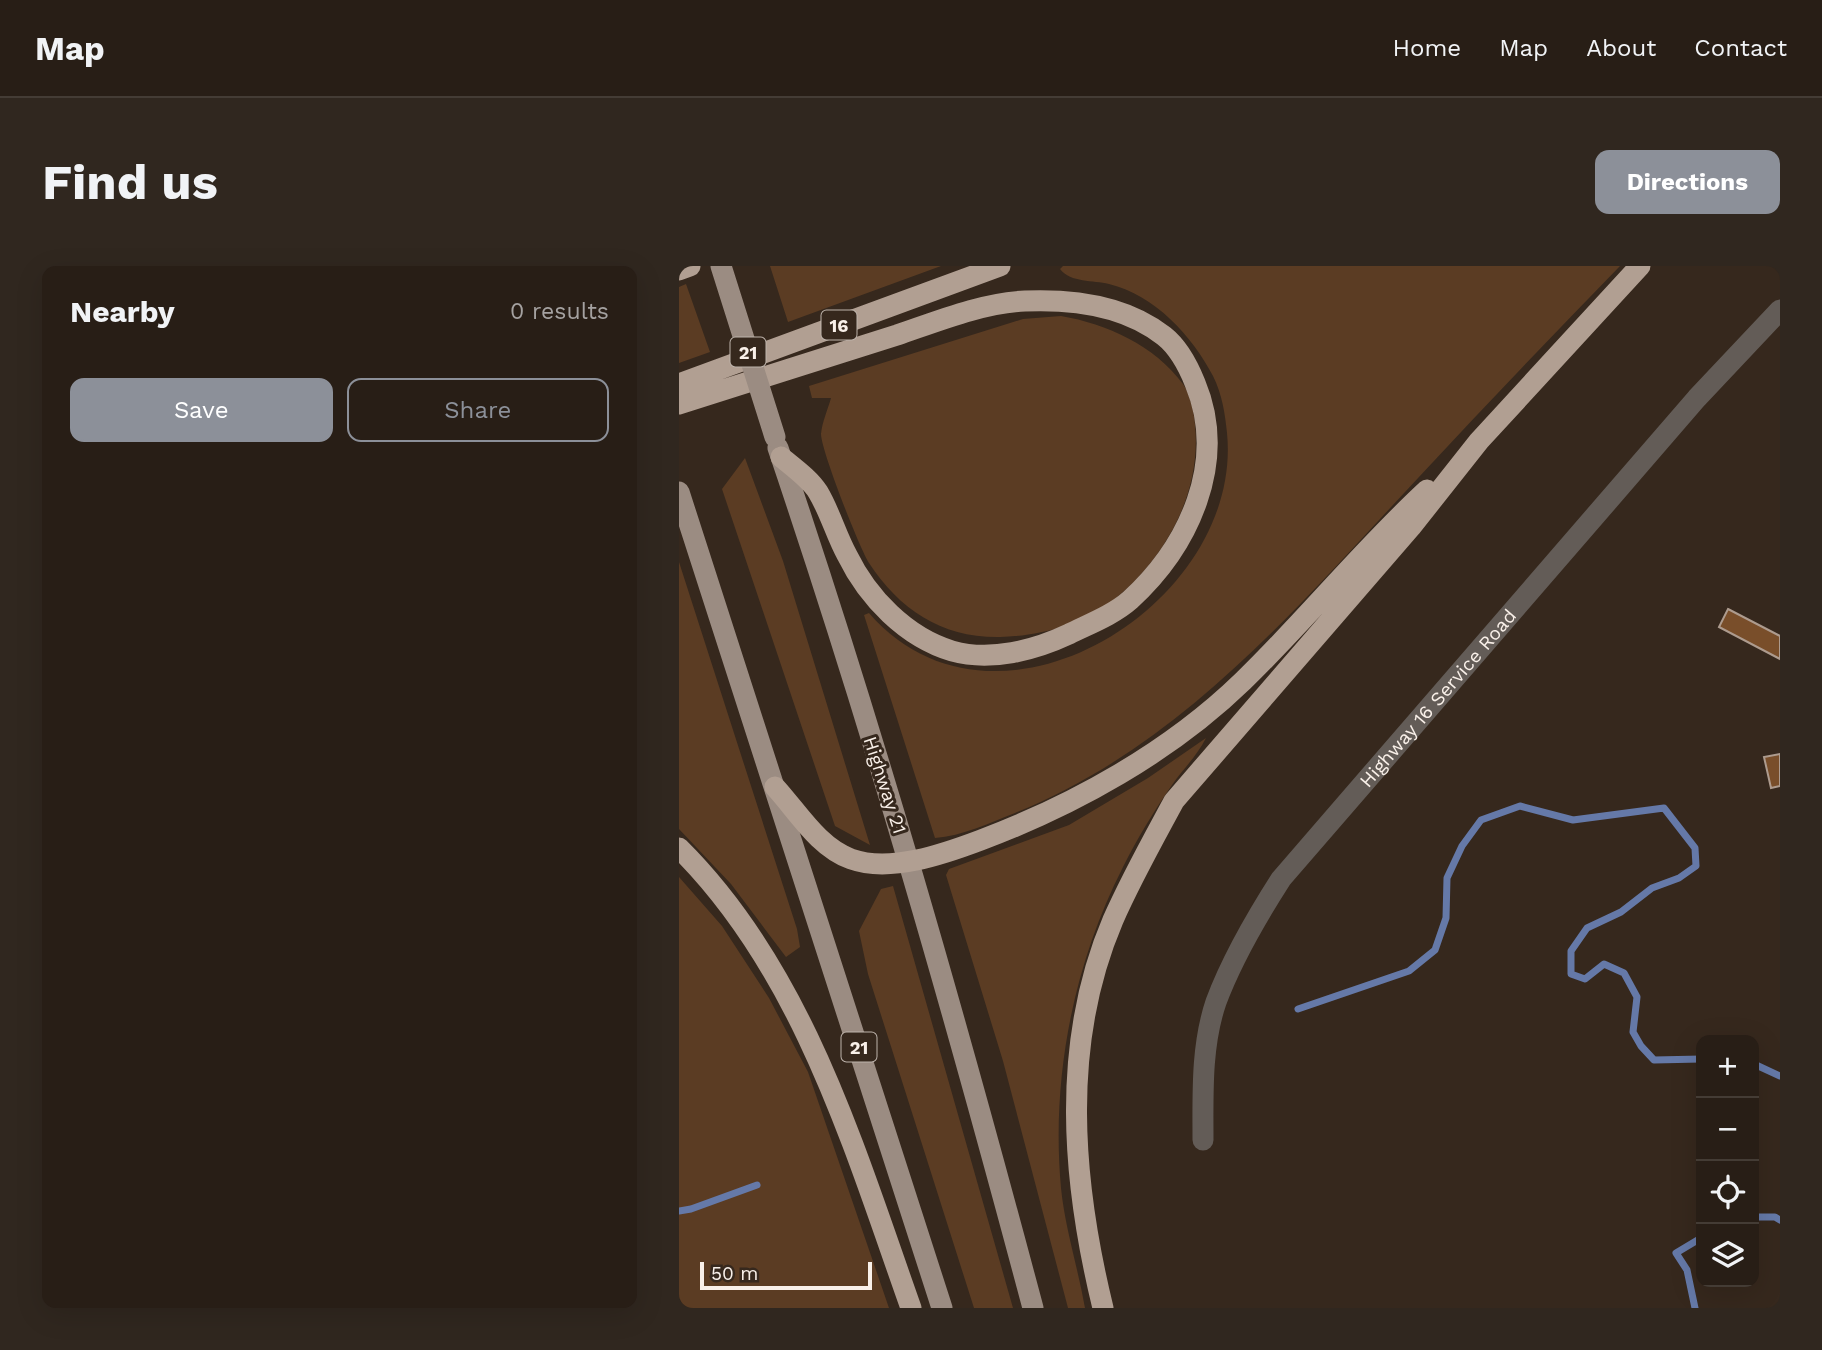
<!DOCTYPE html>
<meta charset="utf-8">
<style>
body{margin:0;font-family:"Work Sans",sans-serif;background:#30271f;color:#f1f3f6}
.controls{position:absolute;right:21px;bottom:21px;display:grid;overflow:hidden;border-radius:14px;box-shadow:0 7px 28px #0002}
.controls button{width:63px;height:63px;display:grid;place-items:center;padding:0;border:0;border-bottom:2px solid #443c35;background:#281e16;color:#f1f3f6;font:35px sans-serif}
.scale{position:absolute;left:21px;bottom:18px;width:172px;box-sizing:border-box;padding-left:7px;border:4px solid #f9f0e9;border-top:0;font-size:19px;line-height:24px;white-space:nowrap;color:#f9f0e9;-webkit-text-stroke:5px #36281d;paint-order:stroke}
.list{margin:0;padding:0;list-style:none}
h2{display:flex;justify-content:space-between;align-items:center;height:91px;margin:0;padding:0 28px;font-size:30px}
h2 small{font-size:23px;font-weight:400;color:#a5a2a1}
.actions{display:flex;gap:14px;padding:21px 28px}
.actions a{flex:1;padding:16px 0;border:2px solid #8c9099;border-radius:14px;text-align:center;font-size:24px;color:#8c9099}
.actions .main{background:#8c9099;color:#fff}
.icon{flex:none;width:38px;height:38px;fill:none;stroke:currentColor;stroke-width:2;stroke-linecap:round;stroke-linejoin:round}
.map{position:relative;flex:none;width:1101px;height:1042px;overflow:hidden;border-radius:14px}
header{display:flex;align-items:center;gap:42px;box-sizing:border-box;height:98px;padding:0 35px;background:#281e16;border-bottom:2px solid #443c35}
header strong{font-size:33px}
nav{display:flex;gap:38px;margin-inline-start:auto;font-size:24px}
.intro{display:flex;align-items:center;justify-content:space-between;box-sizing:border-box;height:168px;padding:0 42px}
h1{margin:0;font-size:49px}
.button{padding:18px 32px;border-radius:14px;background:#8c9099;color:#fff;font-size:24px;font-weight:700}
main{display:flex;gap:42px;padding:0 42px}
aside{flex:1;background:#281e16;border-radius:14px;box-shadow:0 7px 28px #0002}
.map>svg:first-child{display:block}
</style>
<header>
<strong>Map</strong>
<nav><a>Home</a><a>Map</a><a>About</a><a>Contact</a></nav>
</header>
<div class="intro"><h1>Find us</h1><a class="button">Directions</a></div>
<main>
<aside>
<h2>Nearby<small>0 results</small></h2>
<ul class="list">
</ul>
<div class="actions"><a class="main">Save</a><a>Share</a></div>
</aside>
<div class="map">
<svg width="1101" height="1042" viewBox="0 0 1101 1042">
<rect width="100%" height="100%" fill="#36281d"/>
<path fill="#5b3c23" d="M 91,0 L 262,0 L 109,56 Z
M 384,0 L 941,0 C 873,70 806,140 740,211 C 619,340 504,479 336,547 C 311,557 283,570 256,572 L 185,349 L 190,347 C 316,493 565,338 548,167 C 546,147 543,128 534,110 C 513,70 476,29 430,18 C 414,14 392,17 381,3 Z
M 7,18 L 31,86 L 0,97 L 0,21 Z
M 382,50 C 428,58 475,79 504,118 C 511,128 515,146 516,159 C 523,228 485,295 431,337 C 400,360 359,370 321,371 C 263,372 221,344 190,297 C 180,281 142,184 142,168 C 143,156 149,143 152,132 L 133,132 L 130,120 L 344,53 Z
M 66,192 L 104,295 L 191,579 L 156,560 L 43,223 Z
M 0,296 L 118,663 L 121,681 L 107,691 L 52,618 L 0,563 Z
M 527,472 C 518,490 504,503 493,519 C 475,545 458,573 444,601 C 394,699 372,813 382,922 C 386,962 399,1002 406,1042 L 389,1042 L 324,795 L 267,609 L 270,603 L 390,559 L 469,512 Z
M 0,611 L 43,660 L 90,732 L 129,806 L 210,1042 L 0,1042 Z
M 214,620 L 334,1042 L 295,1042 L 189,708 L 180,665 L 202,623 Z"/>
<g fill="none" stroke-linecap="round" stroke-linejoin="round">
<path stroke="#6579a8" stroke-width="7" d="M 619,743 L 730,705 L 756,684 L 767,652 L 768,612 L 783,580 L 802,554 L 841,540 L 894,554 L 985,542 L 1016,582 L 1017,600 L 1000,612 L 973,622 L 942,646 L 908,662 L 892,685 L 892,708 L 906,713 L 925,698 L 945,707 L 958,731 L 954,766 L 962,780 L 975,794 L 1022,793
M 1075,798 L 1101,810
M 0,945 L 12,943 L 78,919
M 1075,951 L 1096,951 L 1101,954
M 1016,1042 L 1008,1004 L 997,987 L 1022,972"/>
</g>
<path fill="#794e2a" stroke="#ad9b8e" stroke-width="2" d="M 1049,343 L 1101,370 L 1101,393 L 1040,361 Z
M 1101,488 L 1101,520 L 1092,522 L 1085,491 Z"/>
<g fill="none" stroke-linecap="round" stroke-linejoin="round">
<path stroke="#635c57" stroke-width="21" id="s1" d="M 524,874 C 524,829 522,780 537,736 C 553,693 577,652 602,613 L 1018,132 L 1101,44"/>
<path stroke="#9b8c82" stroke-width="21" d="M 99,182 C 195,465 277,753 354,1042
M 0,226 L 263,1042"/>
<path stroke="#b19f92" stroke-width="21" d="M 0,4 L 11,0
M 0,118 L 321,0
M 0,138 C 73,115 145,92 218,69 C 259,55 303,37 346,35 C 394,33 447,40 485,70 C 499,81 510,102 516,117 C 549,196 510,280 451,334 C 434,349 410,358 390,368 C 356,384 312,396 273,385 C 227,371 189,332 168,289 C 157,269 151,246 139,226 C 131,213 114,201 102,191
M 96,521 C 119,546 139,581 172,593 C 211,607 265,588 302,574 C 395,539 491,486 564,415 C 627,354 683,284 748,224
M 0,582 C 124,705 175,882 232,1042
M 424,1042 C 393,915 381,778 434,654 C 452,613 474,574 495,535 L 732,261 L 800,175 L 961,0"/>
<path stroke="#9b8c82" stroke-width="21" d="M 42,0 L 96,171"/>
</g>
<g text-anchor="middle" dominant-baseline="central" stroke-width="6" stroke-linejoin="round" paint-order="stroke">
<g fill="#36281d" stroke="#beb4ac" stroke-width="2">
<rect x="142.5" y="44.5" width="35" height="29" rx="5"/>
<rect x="51.5" y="71.5" width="35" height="29" rx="5"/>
<rect x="162.5" y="766.5" width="35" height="29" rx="5"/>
</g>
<g font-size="18" font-weight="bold" fill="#f9f0e9">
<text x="160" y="59">16</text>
<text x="69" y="86">21</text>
<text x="180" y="781">21</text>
</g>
<g font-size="19" fill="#f9f0e9" stroke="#36281d">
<text stroke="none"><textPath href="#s1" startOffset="518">Highway 16 Service Road</textPath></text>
<text transform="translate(206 519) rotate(72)">Highway 21</text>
</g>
</g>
</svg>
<div class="controls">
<button>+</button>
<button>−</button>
<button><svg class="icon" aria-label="locate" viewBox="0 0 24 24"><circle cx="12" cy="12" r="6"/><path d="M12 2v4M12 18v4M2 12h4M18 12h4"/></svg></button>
<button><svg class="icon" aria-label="layers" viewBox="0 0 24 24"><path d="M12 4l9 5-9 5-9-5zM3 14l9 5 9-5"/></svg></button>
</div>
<div class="scale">50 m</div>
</div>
</main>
